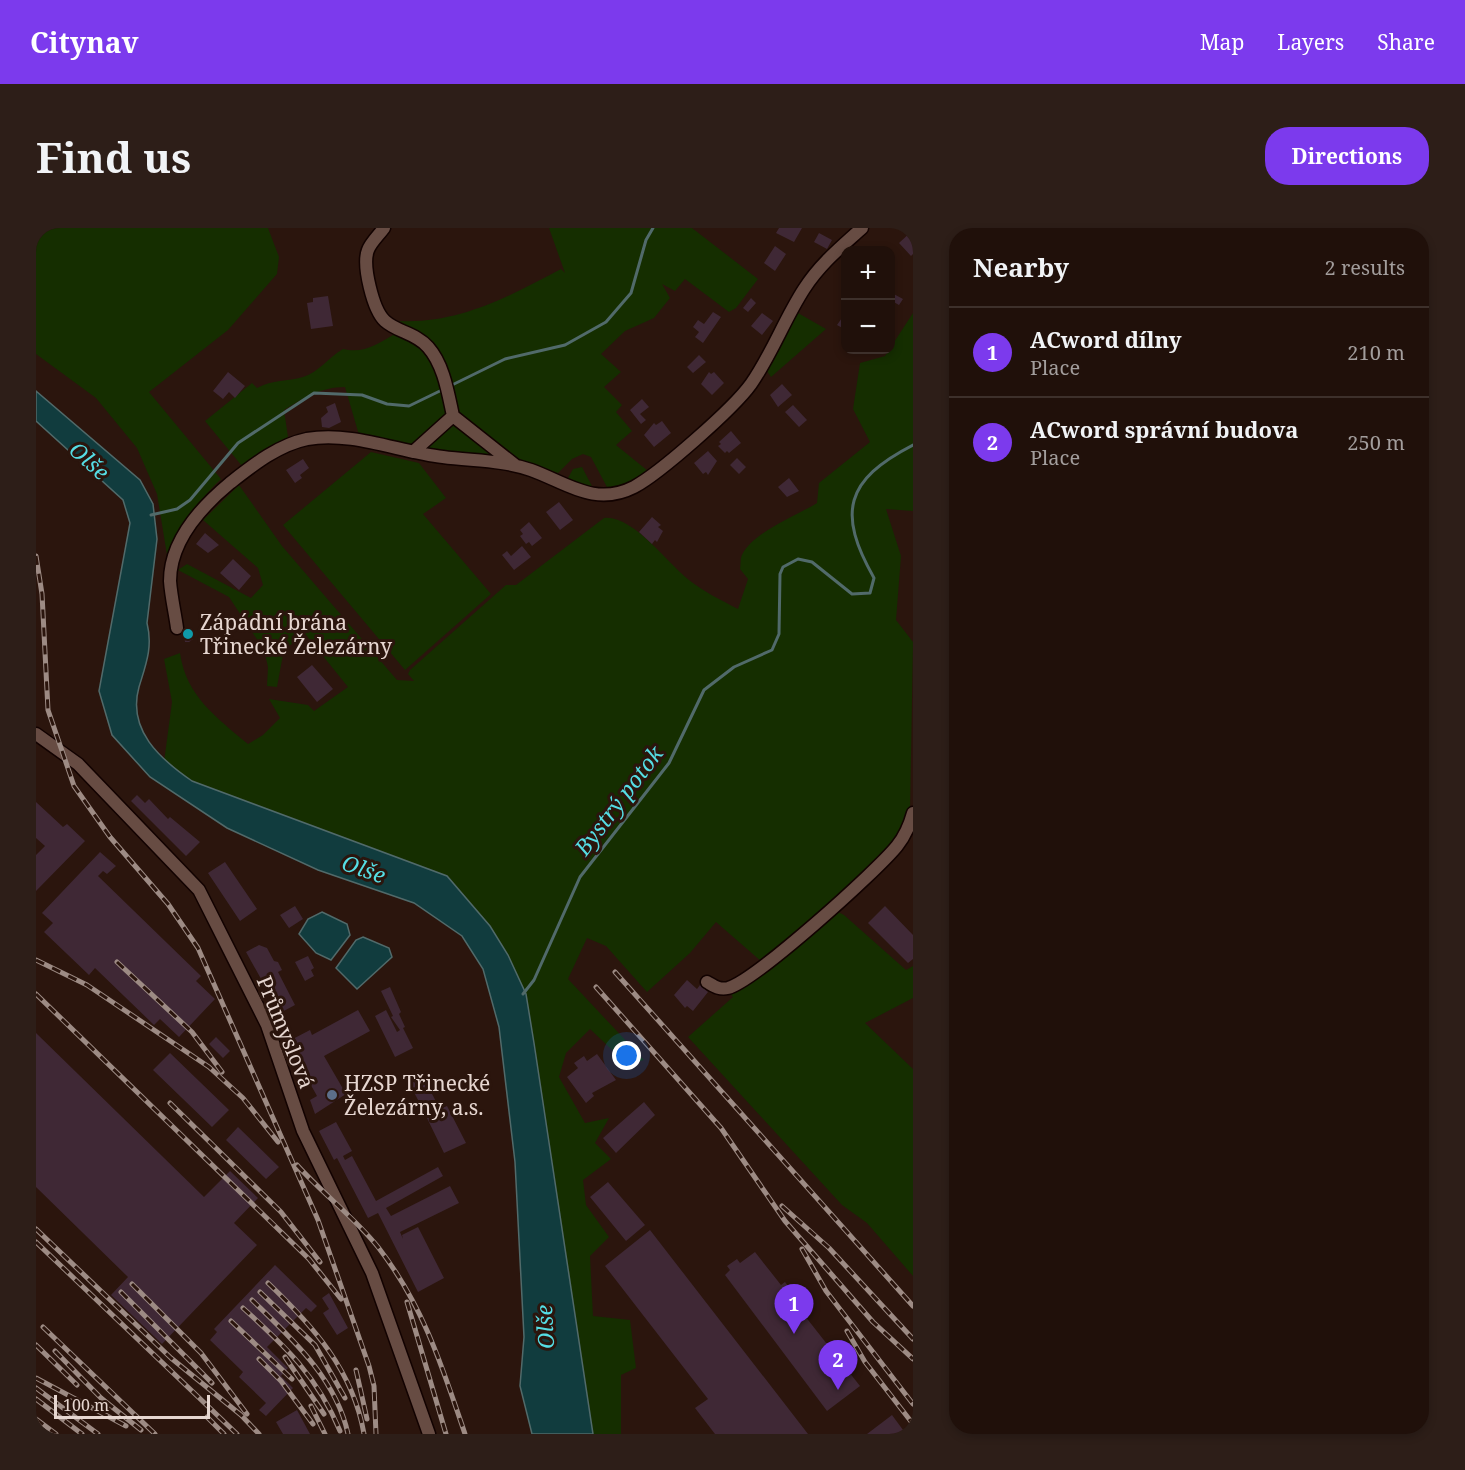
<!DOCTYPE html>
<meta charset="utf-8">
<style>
body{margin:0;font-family:"Noto Serif",serif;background:#2d1e18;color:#f1f3f6}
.controls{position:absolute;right:18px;top:18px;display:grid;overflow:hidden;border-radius:12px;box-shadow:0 3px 9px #0003}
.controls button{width:54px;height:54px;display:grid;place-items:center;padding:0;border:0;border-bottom:2px solid #3d302b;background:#20100a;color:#f1f3f6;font:30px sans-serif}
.scale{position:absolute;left:18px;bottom:15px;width:156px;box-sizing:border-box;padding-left:6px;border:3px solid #e6d6d0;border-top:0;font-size:16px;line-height:21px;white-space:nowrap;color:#e6d6d0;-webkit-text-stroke:4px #2b150d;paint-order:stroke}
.you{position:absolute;left:591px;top:828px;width:21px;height:21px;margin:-15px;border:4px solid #fff;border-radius:50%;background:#1a73e8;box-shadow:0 0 0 9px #1a73e833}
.badge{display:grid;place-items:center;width:39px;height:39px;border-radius:50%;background:#7c3aed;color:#fff;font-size:20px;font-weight:700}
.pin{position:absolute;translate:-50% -50px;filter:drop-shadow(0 2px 3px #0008)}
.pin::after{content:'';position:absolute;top:32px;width:21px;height:18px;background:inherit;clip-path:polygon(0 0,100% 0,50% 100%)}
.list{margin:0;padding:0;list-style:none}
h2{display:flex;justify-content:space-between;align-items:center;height:78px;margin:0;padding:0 24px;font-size:26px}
h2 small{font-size:20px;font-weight:400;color:#a29d9c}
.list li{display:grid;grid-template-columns:39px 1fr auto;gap:18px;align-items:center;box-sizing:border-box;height:90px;padding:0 24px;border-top:2px solid #3d302b}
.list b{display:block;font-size:22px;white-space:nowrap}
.list p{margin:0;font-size:20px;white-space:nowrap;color:#a29d9c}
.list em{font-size:20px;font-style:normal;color:#a29d9c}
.map{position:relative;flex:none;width:877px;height:1206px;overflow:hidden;border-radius:24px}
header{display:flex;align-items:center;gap:36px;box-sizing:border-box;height:84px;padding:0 30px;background:#7c3aed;color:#fff}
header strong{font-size:28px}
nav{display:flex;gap:33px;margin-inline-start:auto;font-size:21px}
.intro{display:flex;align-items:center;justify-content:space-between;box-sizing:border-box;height:144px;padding:0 36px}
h1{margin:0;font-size:42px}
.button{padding:15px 27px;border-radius:24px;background:#7c3aed;color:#fff;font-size:21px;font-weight:700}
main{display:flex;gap:36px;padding:0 36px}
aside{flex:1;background:#20100a;border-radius:24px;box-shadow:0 3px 9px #0003}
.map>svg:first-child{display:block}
</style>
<header>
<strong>Citynav</strong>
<nav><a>Map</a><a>Layers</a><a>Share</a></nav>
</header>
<div class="intro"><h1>Find us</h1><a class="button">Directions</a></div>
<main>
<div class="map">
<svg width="877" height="1206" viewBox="0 0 877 1206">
<rect width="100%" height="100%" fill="#2b150d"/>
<path fill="#152e00" d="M 0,0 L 232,0 L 243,29 L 241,46 L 192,102 L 113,164 L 185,251 C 161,274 146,297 131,327 L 121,266 L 101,220 L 60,170 L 0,126 Z
M 513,0 L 656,0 L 722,51 L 700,80 L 693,84 L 649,51 L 639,63 L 626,56 L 634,70 L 618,90 L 589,103 L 565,126 L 585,144 L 568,159 L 586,177 L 580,184 L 596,203 L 580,217 L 612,243 L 596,254 L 572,261 L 555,229 L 547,226 L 536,231 L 522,245 L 492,235 L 406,224 L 323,207 L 309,159 C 285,159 268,170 248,182 L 252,209 L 232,219 L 206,238 L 169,193 L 216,155 L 221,160 C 237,151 251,154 267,149 C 283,144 293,129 307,121 C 328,126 341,116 359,106 L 383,117 L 415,156 C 401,119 398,114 363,93 C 423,96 474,68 525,41 L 529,45 Z
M 762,85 L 790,101 L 735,149 L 731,143 Z
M 877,85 L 877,283 L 850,281 L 865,328 L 860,392 L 877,414 L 874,584 L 865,607 L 846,631 L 726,734 L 680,694 L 654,725 L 611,764 L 570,718 L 551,710 L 532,751 L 608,832 L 592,837 L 554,801 L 530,825 L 523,849 L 549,895 L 573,890 L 559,915 L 575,931 L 547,952 L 550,977 L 573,1009 L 554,1028 L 557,1088 L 594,1092 L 600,1140 L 585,1147 L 585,1206 L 557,1206 L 498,815 L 454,698 L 156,553 L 128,534 L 136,474 L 128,431 L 144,425 C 150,468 181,490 212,516 L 227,507 L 244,490 L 233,471 L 272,477 L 278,483 L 312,459 L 270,407 L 248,421 L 241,459 L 231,458 L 232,439 L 228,422 L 193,369 L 142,342 L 151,336 L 215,370 L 227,357 L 222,340 L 167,292 L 203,257 L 246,318 L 361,452 L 378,453 L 372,446 L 374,442 L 470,357 L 480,357 L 568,290 C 597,287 631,335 653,352 C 668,364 685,372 702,381 L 712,351 L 704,341 C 705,337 704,330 706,327 C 717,304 760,288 781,275 L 783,255 L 834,214 L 817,181 L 824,135 L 849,128 Z
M 335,224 L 383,235 L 410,270 L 387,286 L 455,366 L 369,442 L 247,297 Z
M 546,239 L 558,262 L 535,254 L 532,250 L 537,241 Z
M 800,683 L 808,687 L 870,742 L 877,738 L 877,770 L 829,795 L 877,841 L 877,1048 L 831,995 L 806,977 L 652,809 L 697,769 L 694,765 Z"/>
<path fill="#113c3e" stroke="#516a6a" stroke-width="1.5" d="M 0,163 L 104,252 L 117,276 L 121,311 L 111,395 C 117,419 110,436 103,459 C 91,502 124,531 156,553 L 411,648 L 454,698 L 472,727 L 490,766 L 498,815 L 557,1206 L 496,1206 L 484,1158 L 488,1109 L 479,934 L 463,799 L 447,741 L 426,708 L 378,675 L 282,642 L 191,600 L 114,549 L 76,507 L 63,463 L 94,295 L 87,272 L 0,193 Z
M 286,684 L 311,696 L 314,707 L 295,732 L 280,725 L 263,706 L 272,691 Z
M 327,709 L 353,720 L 356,729 L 321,761 L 300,740 L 320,712 Z"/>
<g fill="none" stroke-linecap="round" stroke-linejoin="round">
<path stroke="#516a6a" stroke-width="3" d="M 414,158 L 469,131 L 529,117 L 570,94 L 595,65 L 610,12 L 617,0
M 115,287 L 141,281 L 154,272 L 202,215 L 278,165 L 326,167 L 351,176 L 373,178 L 408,161
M 487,766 L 498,752 L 544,649 L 633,535 L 668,462 L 698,439 L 736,422 L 743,406 L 744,346 L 747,339 L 762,331 L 776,334 L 816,366 L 834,365 L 838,350 C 801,285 809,252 877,217"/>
</g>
<path fill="#3f2835" d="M 743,0 L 766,0 L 758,14 L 740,5 Z
M 877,2 L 877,26 L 875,28 L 863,15 Z
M 783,5 L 796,12 L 791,21 L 778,14 Z
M 739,18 L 750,26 L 739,43 L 728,35 Z
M 854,64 L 867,71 L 863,77 L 854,72 Z
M 292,68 L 297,98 L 275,101 L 271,75 L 277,74 L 277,70 Z
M 715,70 L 720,75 L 712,84 L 707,80 Z
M 677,84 L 685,89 L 667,115 L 659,109 L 663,104 L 657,99 L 662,92 L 668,96 Z
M 810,84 L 810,102 L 801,97 Z
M 726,85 L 737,93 L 726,107 L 715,98 Z
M 663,127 L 670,134 L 657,145 L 651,139 Z
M 192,144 L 209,158 L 199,170 L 193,164 L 187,171 L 177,163 Z
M 673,144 L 675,146 L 678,144 L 688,155 L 676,167 L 665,156 Z
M 746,156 L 756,167 L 742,179 L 734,167 Z
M 606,171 L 613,179 L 604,186 L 610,192 L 605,196 L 594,182 Z
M 299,175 L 305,194 L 293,200 L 286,199 L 285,190 L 292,184 L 290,179 Z
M 757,177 L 771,192 L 763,199 L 749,184 Z
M 626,193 L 635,205 L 618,219 L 608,207 L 618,195 L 620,197 Z
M 695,203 L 705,215 L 693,225 L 691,223 L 689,225 L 682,218 L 685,216 L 683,214 Z
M 672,223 L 681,233 L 672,247 L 670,244 L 667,246 L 658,235 Z
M 701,230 L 710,239 L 703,246 L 694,237 Z
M 267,231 L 273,240 L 264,247 L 266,250 L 259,255 L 250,242 Z
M 753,250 L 763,263 L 751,269 L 742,259 Z
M 523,274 L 537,292 L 524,302 L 510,284 Z
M 616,289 L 625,297 L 622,299 L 627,303 L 621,314 L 619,312 L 616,316 L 603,304 Z
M 493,294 L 506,310 L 496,318 L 493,314 L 490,316 L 484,308 L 487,306 L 484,302 Z
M 169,305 L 183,317 L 172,325 L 160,316 Z
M 486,318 L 495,329 L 478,342 L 466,327 L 471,323 L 475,328 Z
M 197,331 L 215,348 L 203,362 L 184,345 Z
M 147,400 L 156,400 L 157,411 L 153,414 L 149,414 Z
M 276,437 L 297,461 L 281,474 L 261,449 Z
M 101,567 L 109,575 L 113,571 L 132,591 L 134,589 L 164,614 L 150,628 L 95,573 Z
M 0,574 L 27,599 L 31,596 L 49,613 L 0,663 L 0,627 L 9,618 L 0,610 Z
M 64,624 L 80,638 L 71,646 L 67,643 L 62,648 L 165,748 L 160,753 L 179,771 L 143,809 L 124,791 L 118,797 L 59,740 L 53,747 L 8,704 L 17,695 L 6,685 Z
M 189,634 L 221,681 L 204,693 L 172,645 Z
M 259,678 L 267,691 L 253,700 L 244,687 Z
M 849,678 L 877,707 L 877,731 L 872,735 L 832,695 Z
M 223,717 L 231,720 L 238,733 L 242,734 L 246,742 L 242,744 L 259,777 L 244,785 L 210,724 Z
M 272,728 L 278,740 L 275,742 L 278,748 L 269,753 L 259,734 Z
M 651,752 L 661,761 L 664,757 L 672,764 L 657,783 L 651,778 L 649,780 L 638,767 Z
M 354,759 L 365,784 L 363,786 L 369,799 L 367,800 L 377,820 L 359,829 L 339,788 L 350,782 L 361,804 L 364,802 L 355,789 L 357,788 L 345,763 Z
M 322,782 L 334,803 L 288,828 L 310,866 L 279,886 L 274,872 L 281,868 L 251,814 L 274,802 L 276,807 Z
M 0,805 L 168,969 L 194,943 L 222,970 L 198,995 L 221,1017 L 126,1116 L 75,1067 L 92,1049 L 0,959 Z
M 180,809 L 194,823 L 187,830 L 173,816 Z
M 134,825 L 193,882 L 176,899 L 117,842 Z
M 561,826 L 580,852 L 556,865 L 558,868 L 550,875 L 531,849 L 542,840 L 538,835 L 548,828 L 551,833 Z
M 386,847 L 404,881 L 411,878 L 430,915 L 408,925 L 390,888 L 398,885 L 390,887 L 372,853 Z
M 608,874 L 619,887 L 580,925 L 567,910 Z
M 300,894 L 316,923 L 307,928 L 309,932 L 316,928 L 340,973 L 402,939 L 407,948 L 350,980 L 355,988 L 414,958 L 423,975 L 364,1004 L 367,1011 L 366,1007 L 382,999 L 408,1050 L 382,1064 L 342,985 L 332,990 L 301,930 L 298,932 L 283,903 Z
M 202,899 L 243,939 L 230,951 L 190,912 Z
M 572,954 L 609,997 L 590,1013 L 554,969 Z
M 614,1002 L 772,1206 L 679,1206 L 659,1180 L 672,1171 L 569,1038 Z
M 719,1024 L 745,1057 L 749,1054 L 758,1066 L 754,1069 L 824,1158 L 791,1183 L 689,1047 L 694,1042 L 691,1038 L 701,1031 L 704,1035 Z
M 239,1037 L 281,1078 L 275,1084 L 270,1080 L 231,1119 L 252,1140 L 245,1148 L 257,1160 L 230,1188 L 223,1182 L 230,1175 L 203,1149 L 207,1144 L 174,1112 L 181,1104 L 178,1101 Z
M 293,1065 L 312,1100 L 301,1107 L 287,1085 L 293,1081 L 286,1070 Z
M 261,1182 L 274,1206 L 247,1206 L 240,1194 Z
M 856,1187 L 870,1206 L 831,1206 Z"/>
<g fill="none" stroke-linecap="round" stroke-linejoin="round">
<defs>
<path id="street" d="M 348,0 C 343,7 335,14 332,22 C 326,37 337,82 349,93 C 361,104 380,105 392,119 C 408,137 412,165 417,188 L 377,224
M 417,188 L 479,237
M 141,400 C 139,385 135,368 134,353 C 134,313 165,279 194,255 C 217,237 242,217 271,211 C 316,203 363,224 407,229 C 436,233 467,232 495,242 C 531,255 559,279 598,259 C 624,245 697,181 715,156 C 736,126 748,92 768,61 C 784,36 805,19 826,0
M 0,506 L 42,536 L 163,662 L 231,797 L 267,903 L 336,1045 L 393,1206
M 671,754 C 678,758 683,762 692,760 C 719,753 841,643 861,618 C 869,608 874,596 877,585"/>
</defs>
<use href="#street" stroke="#120200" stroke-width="15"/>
<use href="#street" stroke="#674c43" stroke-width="12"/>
<defs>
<path id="rail" d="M 0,328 L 6,366 L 12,482 L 38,558 L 74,609 L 132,676 L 162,720 L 282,992 L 333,1138 L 338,1158 L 340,1206
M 0,732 L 51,757 L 173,839 L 207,870 L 242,914
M 81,734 L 156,804 L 186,844
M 579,744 L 877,1078
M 560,759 L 685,900 L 749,993 L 837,1094 L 877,1131
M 0,766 L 273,1031 L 305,1071
M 134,875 L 245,984 L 284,1034
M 261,937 C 287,966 318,989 342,1019 C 387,1077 406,1138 429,1206
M 746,978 L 793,1020 L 877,1111
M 0,1001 L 135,1130 L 205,1187 L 223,1206
M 0,1014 L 201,1206
M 766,1021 L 790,1063 L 877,1176
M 232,1055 C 277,1098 317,1142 328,1206
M 96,1056 L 165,1125 L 211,1186
M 85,1064 L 176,1155
M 224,1064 L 279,1117 L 309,1170
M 216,1072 C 255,1110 300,1150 312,1206
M 371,1074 L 410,1206
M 207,1080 C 250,1119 281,1148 304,1203
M 195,1093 L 256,1151
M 7,1099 L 119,1206
M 811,1103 L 829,1134 L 877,1196
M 0,1117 L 41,1157
M 19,1123 L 65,1170 L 105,1202
M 249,1129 L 288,1186
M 223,1131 L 245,1153 L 277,1196
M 320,1142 L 331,1191
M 0,1150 L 90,1198
M 0,1160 L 62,1206
M 0,1171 L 46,1206
M 275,1178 L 289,1206
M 171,1189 L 188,1206
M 0,1191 L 20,1206"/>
</defs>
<use href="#rail" stroke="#9d8b84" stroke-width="5"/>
<use href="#rail" stroke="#2b150d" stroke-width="3" stroke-dasharray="9" stroke-linecap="butt"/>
</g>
<circle fill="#0f9aa8" stroke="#2b150d" stroke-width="2" cx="152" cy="406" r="6"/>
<circle fill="#5c6f8a" stroke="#2b150d" stroke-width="2" cx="296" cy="867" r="6"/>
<g text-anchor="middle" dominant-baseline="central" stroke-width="6" stroke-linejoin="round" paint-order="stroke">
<g font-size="21" fill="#e6d6d0" stroke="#2b150d" text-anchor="start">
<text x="164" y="394">Zápádní brána<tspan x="164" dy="24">Třinecké Železárny</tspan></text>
<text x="308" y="855">HZSP Třinecké<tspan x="308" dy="24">Železárny, a.s.</tspan></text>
</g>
<g font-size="21" fill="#e6d6d0" stroke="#2b150d">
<text transform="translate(250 804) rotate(68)">Průmyslová</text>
</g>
<g font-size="22" font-style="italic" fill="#55dde4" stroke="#2b150d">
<text transform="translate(54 232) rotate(42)">Olše</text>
<text transform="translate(582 572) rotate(-53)">Bystrý potok</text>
<text transform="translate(328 640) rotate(19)">Olše</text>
<text transform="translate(508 1099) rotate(-93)">Olše</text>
</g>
</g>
</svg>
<div class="controls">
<button>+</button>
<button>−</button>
</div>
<div class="scale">100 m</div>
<div class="you"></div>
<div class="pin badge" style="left:758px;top:1106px">1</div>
<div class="pin badge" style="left:802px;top:1162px">2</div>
</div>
<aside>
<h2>Nearby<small>2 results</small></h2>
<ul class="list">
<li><span class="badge">1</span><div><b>ACword dílny</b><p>Place</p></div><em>210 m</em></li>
<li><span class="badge">2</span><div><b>ACword správní budova</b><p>Place</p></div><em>250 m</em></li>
</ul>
</aside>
</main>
